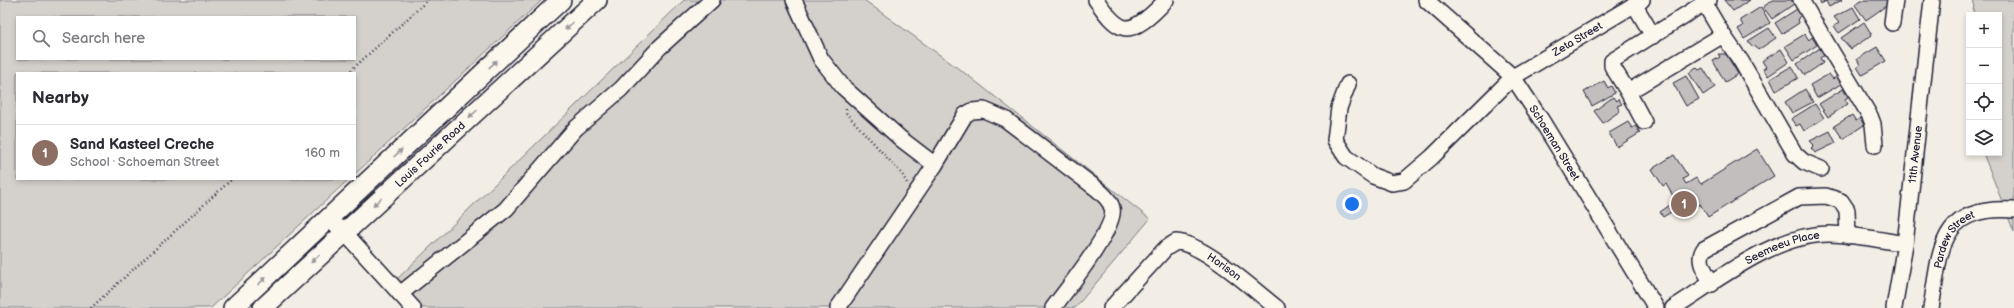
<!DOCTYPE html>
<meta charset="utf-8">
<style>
body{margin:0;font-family:"Balsamiq Sans",sans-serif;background:#f2f2f3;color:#2b2b33}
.controls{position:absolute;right:12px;top:12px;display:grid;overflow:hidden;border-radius:0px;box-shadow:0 2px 6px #0003}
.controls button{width:36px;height:36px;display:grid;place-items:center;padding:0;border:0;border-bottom:1px solid #e1e1e2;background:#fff;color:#2b2b33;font:20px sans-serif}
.you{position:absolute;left:1352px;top:204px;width:14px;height:14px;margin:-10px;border:3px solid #fff;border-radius:50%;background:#1a73e8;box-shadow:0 0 0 6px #1a73e833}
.badge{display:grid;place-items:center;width:26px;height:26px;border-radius:50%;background:#d93025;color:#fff;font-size:13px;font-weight:700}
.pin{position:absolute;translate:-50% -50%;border:2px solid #fff;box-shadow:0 1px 4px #0006}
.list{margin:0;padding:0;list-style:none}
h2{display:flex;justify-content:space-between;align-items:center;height:52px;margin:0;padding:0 16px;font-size:17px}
h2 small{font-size:13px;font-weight:400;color:#7c7c81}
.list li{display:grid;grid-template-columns:26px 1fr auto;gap:12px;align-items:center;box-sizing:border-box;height:56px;padding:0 16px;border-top:1px solid #e1e1e2}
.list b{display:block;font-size:15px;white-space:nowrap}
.list p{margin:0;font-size:13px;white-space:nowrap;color:#7c7c81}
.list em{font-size:13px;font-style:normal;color:#7c7c81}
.icon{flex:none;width:22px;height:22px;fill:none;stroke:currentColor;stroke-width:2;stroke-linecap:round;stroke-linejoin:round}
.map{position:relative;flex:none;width:2014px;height:308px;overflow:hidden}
.search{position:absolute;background:#fff;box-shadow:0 2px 6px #0003;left:16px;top:16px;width:340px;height:44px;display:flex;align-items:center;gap:10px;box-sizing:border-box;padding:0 14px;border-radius:0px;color:#7c7c81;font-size:15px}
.panel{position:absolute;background:#fff;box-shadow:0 2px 6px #0003;left:16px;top:72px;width:340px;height:108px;border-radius:0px}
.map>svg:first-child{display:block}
</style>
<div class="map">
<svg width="2014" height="308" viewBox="0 0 2014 308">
<rect width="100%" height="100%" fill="#f2eee5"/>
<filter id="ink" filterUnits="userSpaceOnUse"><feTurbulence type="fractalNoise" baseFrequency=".025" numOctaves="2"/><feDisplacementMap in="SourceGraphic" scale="8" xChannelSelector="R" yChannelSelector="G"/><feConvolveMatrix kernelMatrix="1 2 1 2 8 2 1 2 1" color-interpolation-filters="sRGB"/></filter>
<g filter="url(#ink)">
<path fill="#d4d1cc" stroke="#7b7a84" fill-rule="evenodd" d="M 0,0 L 542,0 L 355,174 L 355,73 L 17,73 L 17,179 L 349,179 L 211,308 L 0,308 ZM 17,17 L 355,17 L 355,59 L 17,59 Z
M 684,0 L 864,0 L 970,77 L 1150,219 L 1075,308 L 418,308 L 391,285 Z
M 1974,0 L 2014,0 L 2014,232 L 1983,153 L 1999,153 L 1999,15 L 1973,15 Z"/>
<path fill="#c2bebe" stroke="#22223b" d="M 1724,0 L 1750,0 L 1733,11 Z
M 1773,0 L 1791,0 L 1794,4 L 1772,19 L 1763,7 Z
M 1819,0 L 1842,0 L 1829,7 L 1826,1 L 1821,4 Z
M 1861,0 L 1888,0 L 1890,3 L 1866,20 L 1855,5 Z
M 1761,7 L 1770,23 L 1744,39 L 1738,29 L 1743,26 L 1740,20 Z
M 1853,7 L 1860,19 L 1839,33 L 1834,26 L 1839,23 L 1834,17 Z
M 1797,9 L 1801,15 L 1798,18 L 1799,23 L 1782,34 L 1775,23 Z
M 1864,22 L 1872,35 L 1851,49 L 1841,38 Z
M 1769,28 L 1776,38 L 1758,50 L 1755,46 L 1753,47 L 1748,41 Z
M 1805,34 L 1809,40 L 1812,37 L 1817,45 L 1794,60 L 1785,46 Z
M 1877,47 L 1886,61 L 1862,75 L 1857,67 L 1860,65 L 1857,59 Z
M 1820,48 L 1825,55 L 1820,58 L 1823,63 L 1805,75 L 1797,64 Z
M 1781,49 L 1789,62 L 1768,76 L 1763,69 L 1766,67 L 1762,61 Z
M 1718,54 L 1726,54 L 1738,74 L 1725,82 L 1713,61 L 1720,57 Z
M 1792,66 L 1798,78 L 1776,91 L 1770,79 Z
M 1696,67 L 1699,70 L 1703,68 L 1715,87 L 1703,95 L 1689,73 Z
M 1829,74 L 1833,79 L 1837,76 L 1841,84 L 1817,98 L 1810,85 Z
M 1686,76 L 1699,99 L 1686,106 L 1673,83 Z
M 1604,81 L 1608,88 L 1611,86 L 1615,93 L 1592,106 L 1584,92 Z
M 1805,89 L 1813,102 L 1792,113 L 1785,102 Z
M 1843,89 L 1848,97 L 1845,99 L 1848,104 L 1828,117 L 1819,104 Z
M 1613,97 L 1616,101 L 1618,99 L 1622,104 L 1617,106 L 1620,111 L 1603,123 L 1594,111 Z
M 1815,104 L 1824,118 L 1804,131 L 1800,124 L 1796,126 L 1791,119 Z
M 1852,115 L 1856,121 L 1860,118 L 1864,125 L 1843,139 L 1834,126 Z
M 1628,122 L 1632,128 L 1636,126 L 1640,133 L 1617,147 L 1609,133 Z
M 1830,131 L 1836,143 L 1815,153 L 1811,148 L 1814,145 L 1810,141 Z
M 1757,149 L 1774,176 L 1708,217 L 1700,204 L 1695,207 L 1693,203 L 1685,207 L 1684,204 L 1663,217 L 1660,212 L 1676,201 L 1666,184 L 1663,186 L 1652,169 L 1674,155 L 1688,176 L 1683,179 L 1686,184 L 1696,178 L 1701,184 Z"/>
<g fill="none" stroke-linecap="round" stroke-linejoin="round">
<defs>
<g id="minor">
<path d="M 794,0 L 821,59 L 843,87 L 901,139 L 935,165"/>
<path d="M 1096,0 C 1103,9 1111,23 1122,27 C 1135,33 1158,9 1166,0"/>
<path id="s1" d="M 1426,0 L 1513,77 L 1540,118 L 1656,308"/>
<path d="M 1709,0 L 1612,61 L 1612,66 L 1628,92 L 1723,35"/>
<path d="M 1801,0 L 1870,116 L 1873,124 L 1875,145"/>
<path d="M 1704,3 L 1723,35 L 1741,61 L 1795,154 L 1804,162 L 1821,169"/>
<path d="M 1634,4 L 1653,36"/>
<path d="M 1892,23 L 1895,0"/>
<path id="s2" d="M 1348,84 L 1339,108 L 1335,140 L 1346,157 L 1373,176 L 1392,183 L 1404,181 L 1432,157 L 1513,77 L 1642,0"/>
<path d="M 1628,92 L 1644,122"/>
<path d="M 329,219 L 344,232 L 413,308"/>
<path d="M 1712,284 C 1706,272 1696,261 1704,249 L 1799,197 L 1826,196 L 1841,201 L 1847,210 L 1848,236"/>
<path d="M 400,294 L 506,209 L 575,129 L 621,89 L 660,47 L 712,0"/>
<path d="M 838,308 L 935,165 L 965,115 L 972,111 L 984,110 L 1005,119 L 1097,189 C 1103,194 1110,200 1112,208 C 1118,226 1065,292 1053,308"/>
<path id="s3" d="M 1111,308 L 1166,248 L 1176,242 C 1203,243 1255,291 1277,308"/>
<path id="s4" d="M 1673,308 C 1718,280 1774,234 1829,234 C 1854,234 1880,240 1905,244"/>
<path id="s5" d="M 1894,308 L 1905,244 L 1932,0"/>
<path id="s6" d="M 1931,308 C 1941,249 1938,205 2014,210"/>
</g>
<g id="major">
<path d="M 233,308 L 561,0"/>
<path id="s7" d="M 263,308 L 597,0"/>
</g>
</defs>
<use href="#minor" stroke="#22223b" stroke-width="18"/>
<use href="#major" stroke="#22223b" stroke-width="22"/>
<path stroke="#22223b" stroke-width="2.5" stroke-dasharray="1 3" stroke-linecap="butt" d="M 348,73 L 428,0
M 846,109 L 846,113 L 902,174 L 907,183
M 91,308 L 232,179"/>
<use href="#minor" stroke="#fbf7ec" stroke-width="15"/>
<use href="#major" stroke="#fbf7ec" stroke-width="19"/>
</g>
<defs><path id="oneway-solid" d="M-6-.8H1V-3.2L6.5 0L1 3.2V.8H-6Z"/></defs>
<g fill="#99979c">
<use href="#oneway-solid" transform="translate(569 26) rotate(138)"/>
<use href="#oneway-solid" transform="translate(493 64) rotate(-43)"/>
<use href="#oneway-solid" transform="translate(473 114) rotate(138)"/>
<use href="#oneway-solid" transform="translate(398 153) rotate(-43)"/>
<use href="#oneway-solid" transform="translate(377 202) rotate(138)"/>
<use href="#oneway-solid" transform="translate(315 259) rotate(137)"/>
<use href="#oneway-solid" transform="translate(262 281) rotate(-43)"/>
</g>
</g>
<g text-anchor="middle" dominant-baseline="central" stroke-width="3" stroke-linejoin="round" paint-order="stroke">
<g font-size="11" fill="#22223b" stroke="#fbf7ec">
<text stroke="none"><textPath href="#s2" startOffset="369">Zeta Street</textPath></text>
<text stroke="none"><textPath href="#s1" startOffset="194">Schoeman Street</textPath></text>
<text stroke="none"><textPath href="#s7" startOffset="227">Louis Fourie Road</textPath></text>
<text stroke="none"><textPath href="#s5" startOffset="155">11th Avenue</textPath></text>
<text stroke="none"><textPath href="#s6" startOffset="75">Pardew Street</textPath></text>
<text stroke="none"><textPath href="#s4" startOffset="126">Seemeeu Place</textPath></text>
<text stroke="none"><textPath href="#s3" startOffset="148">Horison</textPath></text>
</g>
</g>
</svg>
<div class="controls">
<button>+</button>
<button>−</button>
<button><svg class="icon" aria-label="locate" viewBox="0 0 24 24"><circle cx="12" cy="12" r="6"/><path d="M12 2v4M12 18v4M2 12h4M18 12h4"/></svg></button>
<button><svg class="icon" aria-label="layers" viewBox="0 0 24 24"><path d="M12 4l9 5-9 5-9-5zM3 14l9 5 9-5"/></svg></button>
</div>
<div class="you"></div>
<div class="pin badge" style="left:1684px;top:204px;background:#8d6e63">1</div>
<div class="search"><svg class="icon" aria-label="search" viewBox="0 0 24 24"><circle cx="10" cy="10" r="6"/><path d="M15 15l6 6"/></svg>Search here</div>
<section class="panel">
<h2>Nearby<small></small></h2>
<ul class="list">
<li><span class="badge" style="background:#8d6e63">1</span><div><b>Sand Kasteel Creche</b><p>School · Schoeman Street</p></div><em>160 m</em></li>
</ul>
</section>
</div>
